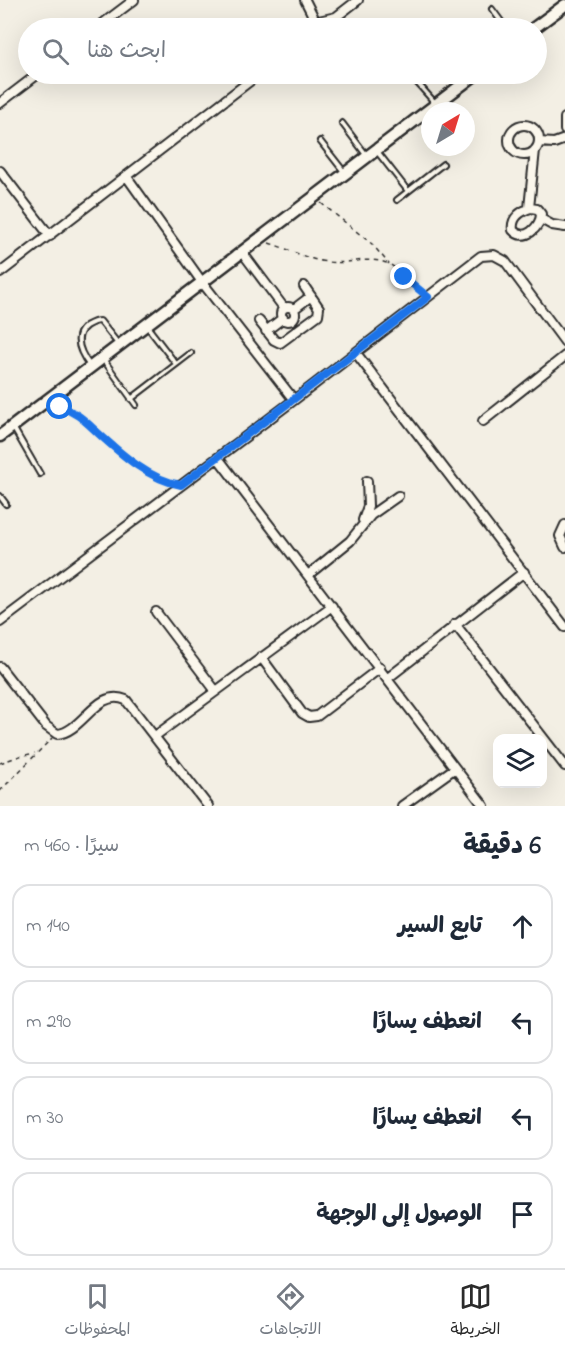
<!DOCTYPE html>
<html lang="ar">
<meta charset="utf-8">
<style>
body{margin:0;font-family:"Indie Flower","Playpen Sans Arabic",sans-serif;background:#f2f2f3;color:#1f2937;direction:rtl}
.controls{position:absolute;right:18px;bottom:18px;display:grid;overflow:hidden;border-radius:12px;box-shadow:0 6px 24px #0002}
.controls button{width:54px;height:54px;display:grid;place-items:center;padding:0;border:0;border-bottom:2px solid #e0e1e3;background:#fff;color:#1f2937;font:30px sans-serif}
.compass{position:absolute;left:421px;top:102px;width:54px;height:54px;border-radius:50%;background:#fff;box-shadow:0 6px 24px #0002;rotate:38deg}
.stop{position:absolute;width:18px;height:18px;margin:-14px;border:4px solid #1a73e8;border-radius:50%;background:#fff}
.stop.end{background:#1a73e8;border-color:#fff;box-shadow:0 2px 6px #0008}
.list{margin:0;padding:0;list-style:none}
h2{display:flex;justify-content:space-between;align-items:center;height:78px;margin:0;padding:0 24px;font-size:26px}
h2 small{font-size:20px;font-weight:400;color:#747a83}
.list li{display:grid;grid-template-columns:39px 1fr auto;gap:18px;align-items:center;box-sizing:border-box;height:84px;margin:0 12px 12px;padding:0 12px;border:2px solid #e0e1e3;border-radius:18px}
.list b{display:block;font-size:22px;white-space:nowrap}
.list em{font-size:20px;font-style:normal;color:#747a83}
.icon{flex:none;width:33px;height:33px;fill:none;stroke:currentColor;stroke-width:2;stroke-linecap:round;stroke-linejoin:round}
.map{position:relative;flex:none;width:565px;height:806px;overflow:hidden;direction:ltr}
.search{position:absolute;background:#fff;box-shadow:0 6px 24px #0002;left:18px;right:18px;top:18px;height:66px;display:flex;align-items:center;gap:15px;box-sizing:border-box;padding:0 21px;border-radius:33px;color:#747a83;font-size:22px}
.sheet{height:462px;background:#fff}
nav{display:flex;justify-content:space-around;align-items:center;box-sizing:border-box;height:84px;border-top:2px solid #e0e1e3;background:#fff;font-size:16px;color:#747a83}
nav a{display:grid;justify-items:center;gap:3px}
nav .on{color:#2b2b2b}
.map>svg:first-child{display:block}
</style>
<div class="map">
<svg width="565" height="806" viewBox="0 0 565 806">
<rect width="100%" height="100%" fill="#f3efe4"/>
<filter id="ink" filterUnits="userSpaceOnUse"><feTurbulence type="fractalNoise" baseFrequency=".0167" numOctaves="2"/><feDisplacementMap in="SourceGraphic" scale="12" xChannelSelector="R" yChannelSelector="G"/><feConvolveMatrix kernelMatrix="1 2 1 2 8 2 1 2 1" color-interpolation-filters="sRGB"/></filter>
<g filter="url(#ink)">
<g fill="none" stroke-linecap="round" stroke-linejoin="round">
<defs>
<path id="lane" d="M 492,9 L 506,28
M 413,78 L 436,104
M 342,123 L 367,156
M 320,141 L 345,173
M 376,150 L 408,191
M 397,200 L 443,164
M 146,325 L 176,364
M 103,359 L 136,405
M 90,366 C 81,354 72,337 86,326 C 91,323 94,321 100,321 L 119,345
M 131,399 L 191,353
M 13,427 L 40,474
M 0,496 L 6,504"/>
<path id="street" d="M 305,0 L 313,16 L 312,28
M 314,22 L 336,17 L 358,0
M 97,28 L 134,0
M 0,103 L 38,74
M 565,118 L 565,130
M509 140a15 15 0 1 1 30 0a15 15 0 1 1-30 0Z
M 539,142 L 554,143 L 565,139
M 0,171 L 50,236
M 127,177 L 202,282 L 294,400
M 529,208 L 535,150
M 531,208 L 537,209 L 541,214 C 541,227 524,243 513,230 C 511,218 521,211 531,208 Z
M 541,219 L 552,225 L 565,227
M 242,252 L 284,308
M 0,273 L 259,74
M281 314a7 7 0 1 1 14 0a7 7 0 1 1-14 0Z
M 294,309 L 311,296
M 259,321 L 274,340 L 280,343 L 318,315 L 319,308 L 304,286
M 266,331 L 283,318
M 356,353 L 565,627
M 483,421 L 565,356
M 218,458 L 484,806
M 363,520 L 368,506 L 367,481
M 565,525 L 560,536 L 565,547
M 308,575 L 350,541 L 371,515 L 398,496
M 156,612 L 215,690
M 0,622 L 294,400 L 481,256 L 494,255 L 505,261 L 565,342
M 455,624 L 565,766
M 261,657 L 302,713 L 309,717 L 317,716 L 380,668
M 0,667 L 46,726 L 57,734 C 83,732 97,687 126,700 L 208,806
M 388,678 L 524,572
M 155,736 L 332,606
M 402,806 L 455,768"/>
<path id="secondary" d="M 534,28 L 565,5
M 0,436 L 476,74"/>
</defs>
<use href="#lane" stroke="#2b2b2b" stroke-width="8"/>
<use href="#street" stroke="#2b2b2b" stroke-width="12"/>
<use href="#secondary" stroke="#2b2b2b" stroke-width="15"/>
<path stroke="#2b2b2b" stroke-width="1.5" stroke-dasharray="4.5 4.5" stroke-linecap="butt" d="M 321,203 L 372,244 L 389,264
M 269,243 C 289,249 308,260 328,262 C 348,265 370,255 389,264 C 401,270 409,284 421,292
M 54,407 C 75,409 86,422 101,435 C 121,453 146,475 171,483
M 0,763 L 20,756 L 35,753
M 0,791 L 52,738"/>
<use href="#lane" stroke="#fbf7ec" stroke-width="4"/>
<use href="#street" stroke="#fbf7ec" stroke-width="8"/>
<use href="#secondary" stroke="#fbf7ec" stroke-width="10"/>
</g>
</g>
<g fill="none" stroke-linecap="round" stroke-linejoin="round" filter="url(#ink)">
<path stroke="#1a73e8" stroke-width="8" d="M 60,407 C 77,412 86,422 98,433 C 121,454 150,480 181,485 L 428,297 L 404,277"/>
</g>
</svg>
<div class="controls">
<button><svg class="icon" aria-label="layers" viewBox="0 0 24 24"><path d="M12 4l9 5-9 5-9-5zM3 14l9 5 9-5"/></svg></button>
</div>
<svg class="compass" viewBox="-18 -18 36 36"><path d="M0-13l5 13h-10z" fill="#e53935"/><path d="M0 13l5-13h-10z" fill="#747a83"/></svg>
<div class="stop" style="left:60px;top:407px"></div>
<div class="stop end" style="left:404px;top:277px"></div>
<div class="search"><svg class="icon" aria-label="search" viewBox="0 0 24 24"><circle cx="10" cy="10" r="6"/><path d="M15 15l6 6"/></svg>ابحث هنا</div>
</div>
<section class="sheet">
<h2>6 دقيقة<small>سيرًا · 460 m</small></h2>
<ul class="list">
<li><svg class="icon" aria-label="ahead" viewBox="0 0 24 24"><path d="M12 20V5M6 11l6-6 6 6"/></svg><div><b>تابع السير</b></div><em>140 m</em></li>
<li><svg class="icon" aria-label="left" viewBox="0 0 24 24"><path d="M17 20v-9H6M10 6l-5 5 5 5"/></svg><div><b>انعطف يسارًا</b></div><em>290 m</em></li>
<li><svg class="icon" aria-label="left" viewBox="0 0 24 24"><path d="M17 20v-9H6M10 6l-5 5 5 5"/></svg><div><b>انعطف يسارًا</b></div><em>30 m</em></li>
<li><svg class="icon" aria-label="arrive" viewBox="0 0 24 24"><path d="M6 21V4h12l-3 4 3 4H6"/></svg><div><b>الوصول إلى الوجهة</b></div></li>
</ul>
</section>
<nav>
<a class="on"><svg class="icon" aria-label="map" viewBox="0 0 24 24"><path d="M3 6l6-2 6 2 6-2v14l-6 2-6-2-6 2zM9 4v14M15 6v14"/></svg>الخريطة</a>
<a><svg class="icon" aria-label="directions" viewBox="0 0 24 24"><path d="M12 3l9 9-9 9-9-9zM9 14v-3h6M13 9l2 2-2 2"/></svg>الاتجاهات</a>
<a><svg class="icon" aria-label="saved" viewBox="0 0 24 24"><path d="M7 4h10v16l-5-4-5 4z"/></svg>المحفوظات</a>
</nav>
